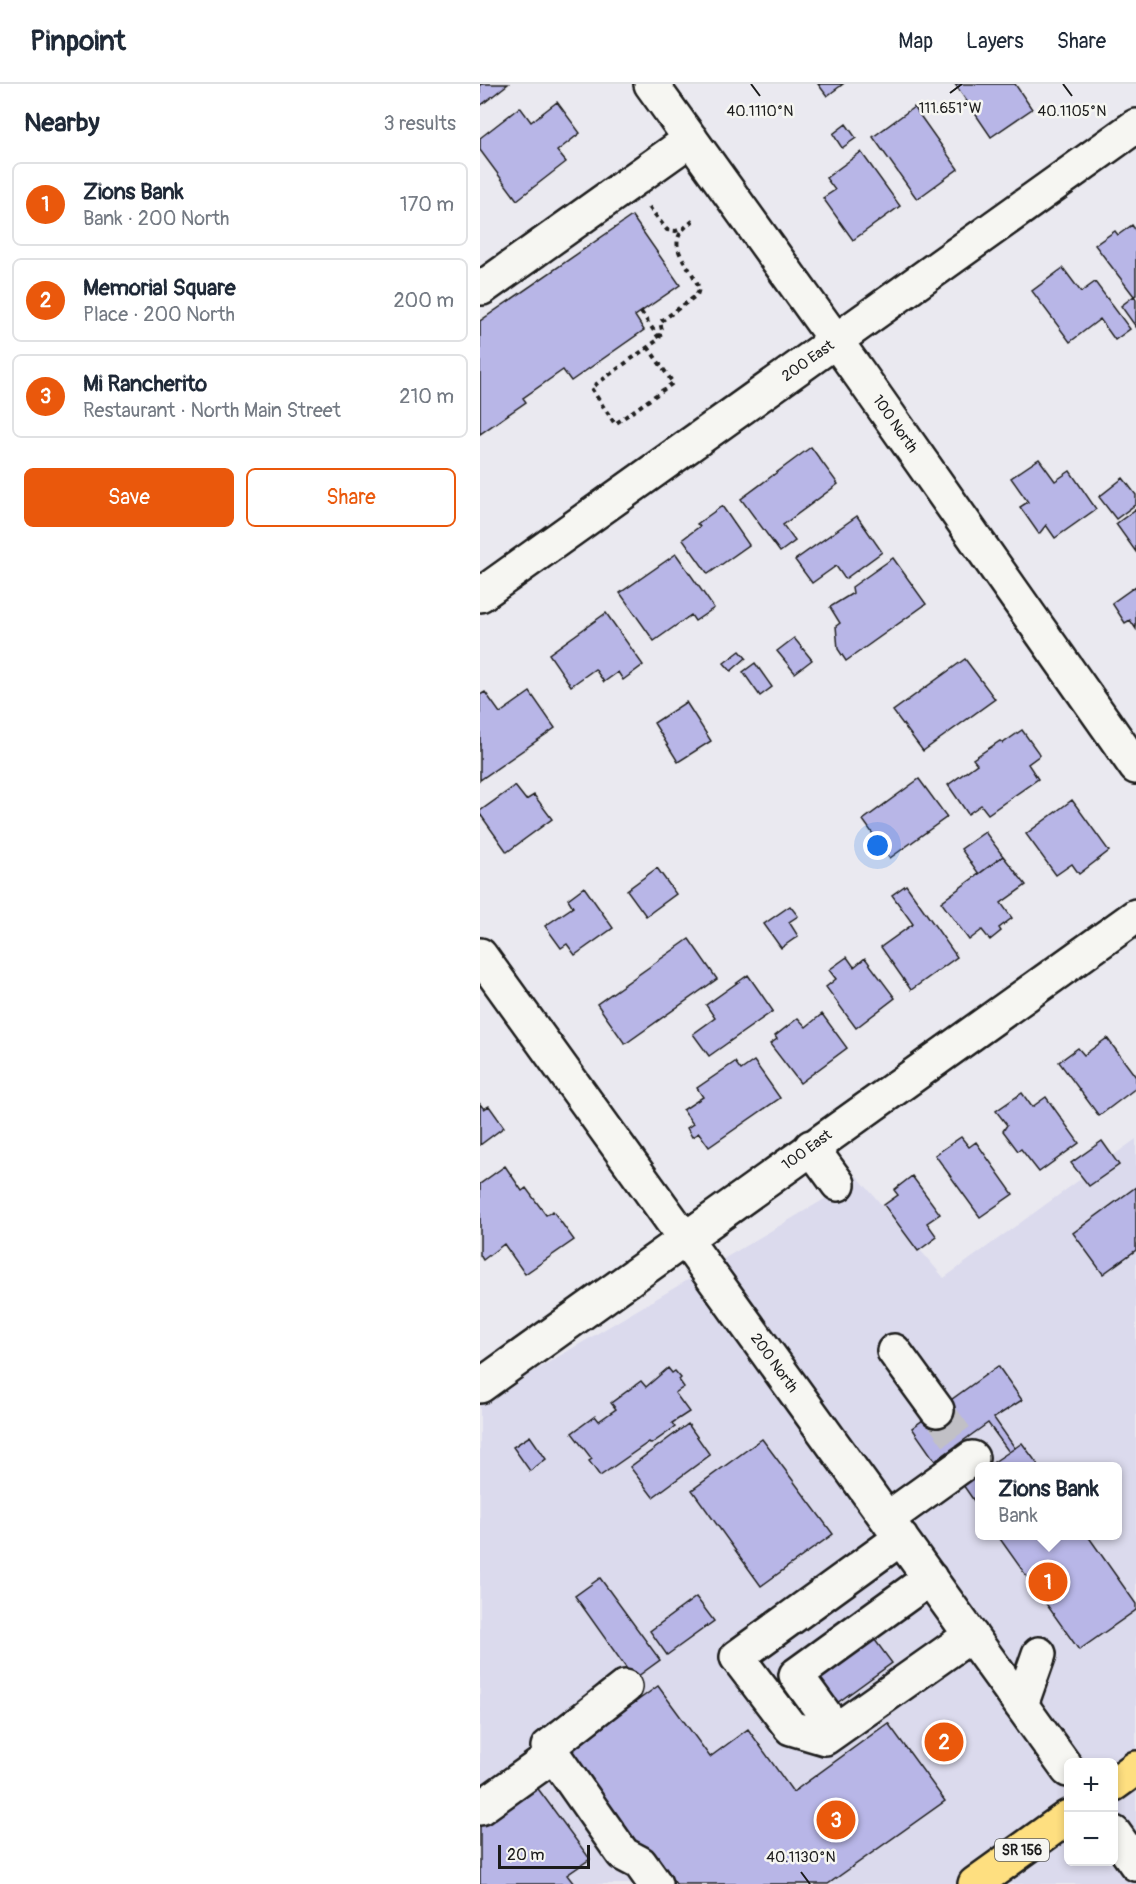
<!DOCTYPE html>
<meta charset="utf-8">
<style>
body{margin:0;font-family:Pangolin,sans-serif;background:#f6f6f7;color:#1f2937}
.controls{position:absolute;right:18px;bottom:18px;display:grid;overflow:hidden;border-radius:9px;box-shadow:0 3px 9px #0003}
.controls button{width:54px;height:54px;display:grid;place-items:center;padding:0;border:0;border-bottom:2px solid #e0e1e3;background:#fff;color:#1f2937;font:30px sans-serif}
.scale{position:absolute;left:18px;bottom:15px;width:92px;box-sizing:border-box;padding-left:6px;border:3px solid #1c1c1c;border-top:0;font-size:16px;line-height:21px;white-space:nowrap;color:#1c1c1c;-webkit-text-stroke:4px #f6f6f2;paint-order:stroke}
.you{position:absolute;left:398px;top:762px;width:21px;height:21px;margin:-15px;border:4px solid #fff;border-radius:50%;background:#1a73e8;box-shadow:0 0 0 9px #1a73e833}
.badge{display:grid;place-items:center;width:39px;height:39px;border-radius:50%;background:#ea580c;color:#fff;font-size:20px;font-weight:700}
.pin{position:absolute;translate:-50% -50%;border:3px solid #fff;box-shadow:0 2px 6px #0006}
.popup{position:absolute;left:495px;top:1378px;width:147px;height:78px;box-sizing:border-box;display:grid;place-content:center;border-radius:9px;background:#fff;filter:drop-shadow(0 2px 4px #0005);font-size:20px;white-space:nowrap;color:#747a83}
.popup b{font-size:22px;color:#1f2937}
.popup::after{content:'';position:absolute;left:50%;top:100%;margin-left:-12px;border:12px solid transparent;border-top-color:#fff}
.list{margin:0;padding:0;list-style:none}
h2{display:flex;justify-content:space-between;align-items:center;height:78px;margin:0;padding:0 24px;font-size:26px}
h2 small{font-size:20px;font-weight:400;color:#747a83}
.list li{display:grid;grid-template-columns:39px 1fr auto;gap:18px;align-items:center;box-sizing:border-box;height:84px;margin:0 12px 12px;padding:0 12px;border:2px solid #e0e1e3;border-radius:9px}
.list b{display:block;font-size:22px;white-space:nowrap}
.list p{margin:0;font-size:20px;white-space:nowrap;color:#747a83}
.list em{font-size:20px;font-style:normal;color:#747a83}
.actions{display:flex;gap:12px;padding:18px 24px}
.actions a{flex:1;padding:14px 0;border:2px solid #ea580c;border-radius:9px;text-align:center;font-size:21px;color:#ea580c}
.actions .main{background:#ea580c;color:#fff}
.map{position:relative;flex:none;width:656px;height:1800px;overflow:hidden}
header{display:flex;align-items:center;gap:36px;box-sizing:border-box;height:84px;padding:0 30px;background:#fff;border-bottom:2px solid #e0e1e3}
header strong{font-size:28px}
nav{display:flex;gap:33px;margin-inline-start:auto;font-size:21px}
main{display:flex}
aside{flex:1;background:#fff}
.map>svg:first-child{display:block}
</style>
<header>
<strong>Pinpoint</strong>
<nav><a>Map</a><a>Layers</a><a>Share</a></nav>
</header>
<main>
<aside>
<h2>Nearby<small>3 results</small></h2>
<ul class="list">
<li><span class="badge">1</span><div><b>Zions Bank</b><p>Bank · 200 North</p></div><em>170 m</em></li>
<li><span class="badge">2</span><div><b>Memorial Square</b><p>Place · 200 North</p></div><em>200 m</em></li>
<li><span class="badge">3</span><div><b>Mi Rancherito</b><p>Restaurant · North Main Street</p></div><em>210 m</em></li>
</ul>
<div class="actions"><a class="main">Save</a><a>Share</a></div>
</aside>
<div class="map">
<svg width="656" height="1800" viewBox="0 0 656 1800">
<rect width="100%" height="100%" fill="#eae9f0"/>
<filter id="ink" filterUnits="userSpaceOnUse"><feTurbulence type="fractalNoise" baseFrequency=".0167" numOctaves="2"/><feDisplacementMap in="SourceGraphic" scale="12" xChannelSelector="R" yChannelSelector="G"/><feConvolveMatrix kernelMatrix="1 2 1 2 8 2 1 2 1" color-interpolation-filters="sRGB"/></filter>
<g filter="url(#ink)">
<path fill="#dbdaed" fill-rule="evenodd" d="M 656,1055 L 656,1800 L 0,1800 L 0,1319 L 348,1113 L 377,1092 L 464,1194 ZM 499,1382 L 637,1382 L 637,1452 L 499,1452 ZM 588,1678 L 634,1678 L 634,1778 L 588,1778 Z"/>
<path fill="#b8b6e7" stroke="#1c1c1c" stroke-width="1.5" d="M 0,0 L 28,0 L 0,22 Z
M 338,0 L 363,0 L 347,12 Z
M 475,0 L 535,0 L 552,25 L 511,53 Z
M 77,18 L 100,49 L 77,67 L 86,78 L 37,116 L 0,66 L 0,54 L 40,23 L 51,38 Z
M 434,23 L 478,85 L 437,115 L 393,53 Z
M 366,40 L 376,54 L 362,64 L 353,50 Z
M 381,68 L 420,122 L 373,156 L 343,114 L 355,106 L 346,94 Z
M 152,132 L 200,201 L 155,232 L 164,246 L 91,297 L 83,286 L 43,314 L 46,318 L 0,350 L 0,237 Z
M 652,141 L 656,147 L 656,211 L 654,212 L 615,161 L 635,147 L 638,151 Z
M 583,184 L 601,208 L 615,198 L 650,245 L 635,256 L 620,235 L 590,258 L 552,207 Z
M 654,212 L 656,215 L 656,243 L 641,222 Z
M 331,363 L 358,400 L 303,441 L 315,457 L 300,468 L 261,415 Z
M 559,375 L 575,397 L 590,387 L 616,425 L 575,454 L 566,441 L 559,450 L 540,423 L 548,418 L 531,394 Z
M 643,394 L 656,411 L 656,420 L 636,435 L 619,413 Z
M 242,422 L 269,461 L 228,490 L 203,455 L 220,442 L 217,440 Z
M 656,425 L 656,468 L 636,440 Z
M 377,432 L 402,468 L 365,495 L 356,482 L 332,499 L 315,476 Z
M 196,470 L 234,524 L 215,537 L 211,531 L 174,557 L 140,509 Z
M 413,474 L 446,520 L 366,577 L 358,565 L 356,542 L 360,539 L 350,523 L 373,509 L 372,503 Z
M 656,502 L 656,545 L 650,536 L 645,539 L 632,519 Z
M 126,529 L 163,581 L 143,596 L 138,588 L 124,598 L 115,585 L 91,602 L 69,570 Z
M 314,554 L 332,576 L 315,589 L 297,567 Z
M 260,567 L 266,574 L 251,587 L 244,579 Z
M 485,575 L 515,615 L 443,667 L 413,627 Z
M 275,579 L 292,603 L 280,612 L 263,588 Z
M 5,608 L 20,629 L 50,608 L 75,644 L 0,696 L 0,611 Z
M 206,618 L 231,657 L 198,678 L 174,639 Z
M 542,646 L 560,671 L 548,680 L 558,695 L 508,730 L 501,721 L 488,730 L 468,701 L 497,680 L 493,675 L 520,657 L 523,659 Z
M 439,695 L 467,733 L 410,774 L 383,736 Z
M 35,702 L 46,716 L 54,711 L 72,735 L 27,768 L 0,730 L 0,727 Z
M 592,716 L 629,767 L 599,790 L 592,780 L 576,791 L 546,750 Z
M 505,748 L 523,772 L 499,790 L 481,765 Z
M 523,772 L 546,801 L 521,819 L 532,834 L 519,844 L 521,847 L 510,856 L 502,846 L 489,856 L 461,818 Z
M 177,784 L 196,810 L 166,832 L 147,806 Z
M 426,801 L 477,873 L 431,906 L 401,863 L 433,840 L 412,811 Z
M 104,803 L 133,844 L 95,871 L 87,860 L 81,864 L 65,842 L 93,823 L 88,815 Z
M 310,822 L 318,832 L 309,838 L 318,852 L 301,864 L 284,840 Z
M 209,855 L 237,895 L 145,960 L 117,920 Z
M 367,873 L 374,883 L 385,874 L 415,914 L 376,944 L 346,903 L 356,895 L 349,886 Z
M 268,891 L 293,927 L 229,972 L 213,950 L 235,934 L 226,921 Z
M 342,930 L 367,964 L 320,999 L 290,960 L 297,955 L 295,952 L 318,934 L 326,943 Z
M 627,954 L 656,993 L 656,1004 L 619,1032 L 579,978 L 598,964 L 604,971 Z
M 274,977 L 300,1014 L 229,1063 L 219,1049 L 212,1053 L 207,1044 L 213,1040 L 203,1026 L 223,1013 L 217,1004 L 255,978 L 261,986 Z
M 542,1009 L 552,1023 L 566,1013 L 599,1059 L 559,1088 L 541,1065 L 538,1067 L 523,1047 L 527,1041 L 516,1027 Z
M 0,1020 L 4,1025 L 9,1022 L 24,1043 L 0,1061 Z
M 481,1053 L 489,1063 L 496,1058 L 533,1110 L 500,1133 L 455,1071 Z
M 622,1057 L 639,1081 L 609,1102 L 591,1079 Z
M 25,1082 L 42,1107 L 46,1104 L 66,1131 L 73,1127 L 94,1156 L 45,1190 L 24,1160 L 3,1176 L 0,1171 L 0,1100 Z
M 432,1092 L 460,1130 L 447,1139 L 457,1153 L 438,1167 L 404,1121 L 418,1111 L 414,1106 Z
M 656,1103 L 656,1166 L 623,1190 L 593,1149 Z
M 518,1282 L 542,1316 L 514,1334 L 535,1364 L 529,1368 L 508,1339 L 455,1377 L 432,1344 Z
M 188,1284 L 192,1289 L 195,1287 L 201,1294 L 199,1296 L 204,1303 L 195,1309 L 209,1328 L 192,1339 L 195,1343 L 171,1360 L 169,1358 L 120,1392 L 109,1377 L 112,1375 L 92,1349 L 115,1332 L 119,1337 L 136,1325 L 131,1319 L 161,1297 L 166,1303 Z
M 208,1340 L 230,1371 L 173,1413 L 150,1383 Z
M 50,1352 L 66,1375 L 50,1387 L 33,1363 Z
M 282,1355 L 353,1450 L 281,1502 L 212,1406 Z
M 542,1359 L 559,1382 L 508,1382 L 535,1364 Z
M 499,1389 L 499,1424 L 483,1401 Z
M 518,1452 L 608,1452 L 656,1520 L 656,1526 L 599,1566 Z
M 120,1494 L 180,1576 L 154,1595 L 95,1512 Z
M 216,1513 L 234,1537 L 187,1571 L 170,1547 Z
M 389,1548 L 412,1579 L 357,1619 L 337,1591 Z
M 178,1602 L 230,1673 L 268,1645 L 313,1708 L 408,1639 L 465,1717 L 348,1800 L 196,1800 L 179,1777 L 160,1763 L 90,1665 Z
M 53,1698 L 110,1775 L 87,1791 L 94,1800 L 0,1800 L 0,1736 Z"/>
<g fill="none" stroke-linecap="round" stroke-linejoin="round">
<path stroke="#c1c0c6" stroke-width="33" stroke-dasharray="33 16" stroke-linecap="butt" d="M 457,1326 L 492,1374"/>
<defs>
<path id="minor" d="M 171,0 L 381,292 L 656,683
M 0,202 L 2,204 L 211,55
M 0,511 L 656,42
M 0,871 L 588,1686
M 331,1063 L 358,1100
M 414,1267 L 457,1326
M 0,1302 L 656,832
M 407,1435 L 492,1374
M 421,1454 L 257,1573 L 311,1644 L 345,1654 L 491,1551
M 145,1603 L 68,1663 L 143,1770 L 160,1779 L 175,1800
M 541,1621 L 559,1570
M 356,1646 L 316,1591 L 450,1494
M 0,1724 L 74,1671
M 634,1749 L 656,1780"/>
<path id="major" d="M 634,1700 L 656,1684
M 495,1800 L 588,1733"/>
</defs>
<use href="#minor" stroke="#1c1c1c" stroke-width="38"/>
<use href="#major" stroke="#1c1c1c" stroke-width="38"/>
<path stroke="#1c1c1c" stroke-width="4" stroke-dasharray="4.5 4.5" stroke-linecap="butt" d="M 169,123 L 187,146 L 196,147 L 201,145
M 161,228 L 179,254
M 168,263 L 193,299 L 135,340 L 111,304 L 179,255 L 182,246 L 180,238 L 217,211 L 219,205 C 212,179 178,161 213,137"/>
<use href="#minor" stroke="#f6f6f2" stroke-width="33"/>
<use href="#major" stroke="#fedf80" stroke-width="33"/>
</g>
</g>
<path fill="none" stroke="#1c1c1c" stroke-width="2" d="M 271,0 L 280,12M 583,0 L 592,12M 470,9 L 482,0M 321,1788 L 330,1800"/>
<g text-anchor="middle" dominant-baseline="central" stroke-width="5" stroke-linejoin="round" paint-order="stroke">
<rect fill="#f6f6f2" stroke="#5d5d5c" stroke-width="1.5" x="515" y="1755" width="54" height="22" rx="4.5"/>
<g font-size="14" font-weight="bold" fill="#1c1c1c">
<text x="542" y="1766">SR 156</text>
</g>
<g font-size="15" fill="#1c1c1c" stroke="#f6f6f2">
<text transform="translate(328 277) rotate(-35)">200 East</text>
<text transform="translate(415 340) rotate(55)">100 North</text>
<text transform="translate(327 1066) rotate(-36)">100 East</text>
<text transform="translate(294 1279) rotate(54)">200 North</text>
</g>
</g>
<g font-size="15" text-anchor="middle" fill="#1c1c1c" stroke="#f6f6f2" stroke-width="5" stroke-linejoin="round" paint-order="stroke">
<text x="470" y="29">111.651°W</text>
<text x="280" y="32">40.1110°N</text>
<text x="592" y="32">40.1105°N</text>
<text x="321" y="1778">40.1130°N</text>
</g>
</svg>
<div class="controls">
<button>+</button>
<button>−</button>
</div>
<div class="scale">20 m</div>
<div class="you"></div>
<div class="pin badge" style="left:568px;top:1498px">1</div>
<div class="popup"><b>Zions Bank</b>Bank</div>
<div class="pin badge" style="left:464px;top:1658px">2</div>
<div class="pin badge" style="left:356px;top:1736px">3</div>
</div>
</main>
